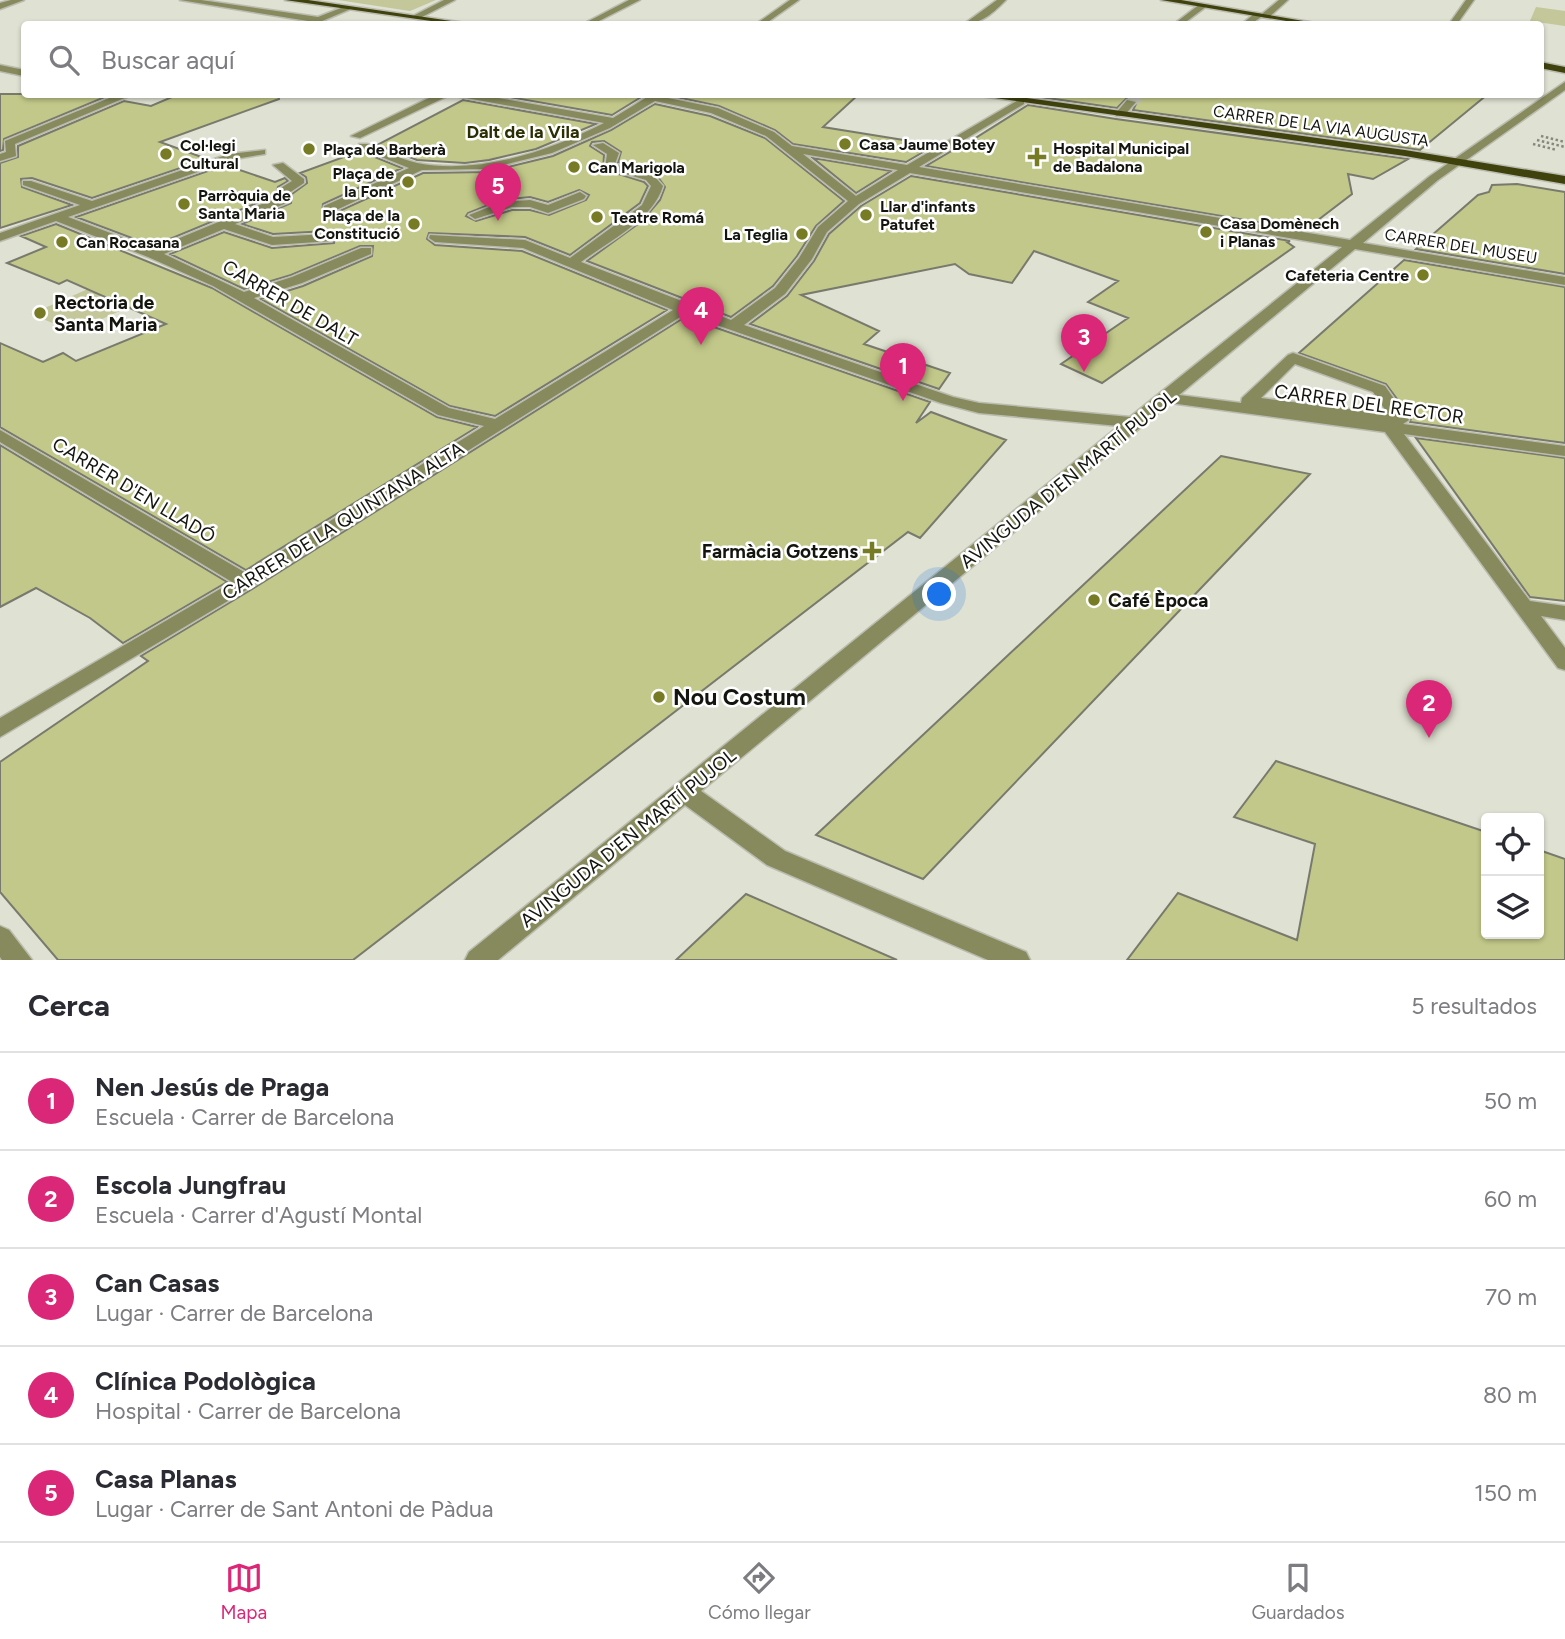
<!DOCTYPE html>
<html lang="es">
<meta charset="utf-8">
<style>
body{margin:0;font-family:Figtree,sans-serif;background:#f2f2f3;color:#2b2b33}
.controls{position:absolute;right:21px;bottom:21px;display:grid;overflow:hidden;border-radius:7px;box-shadow:0 2px 5px #0004}
.controls button{width:63px;height:63px;display:grid;place-items:center;padding:0;border:0;border-bottom:2px solid #e1e1e2;background:#fff;color:#2b2b33;font:35px sans-serif}
.you{position:absolute;left:940px;top:595px;width:24px;height:24px;margin:-18px;border:5px solid #fff;border-radius:50%;background:#1a73e8;box-shadow:0 0 0 10px #1a73e833}
.badge{display:grid;place-items:center;width:46px;height:46px;border-radius:50%;background:#db2777;color:#fff;font-size:23px;font-weight:700}
.pin{position:absolute;translate:-50% -58px;filter:drop-shadow(0 2px 4px #0008)}
.pin::after{content:'';position:absolute;top:37px;width:24px;height:21px;background:inherit;clip-path:polygon(0 0,100% 0,50% 100%)}
.list{margin:0;padding:0;list-style:none}
h2{display:flex;justify-content:space-between;align-items:center;height:91px;margin:0;padding:0 28px;font-size:30px}
h2 small{font-size:23px;font-weight:400;color:#7c7c81}
.list li{display:grid;grid-template-columns:46px 1fr auto;gap:21px;align-items:center;box-sizing:border-box;height:98px;padding:0 28px;border-top:2px solid #e1e1e2}
.list b{display:block;font-size:26px;white-space:nowrap}
.list p{margin:0;font-size:23px;white-space:nowrap;color:#7c7c81}
.list em{font-size:23px;font-style:normal;color:#7c7c81}
.icon{flex:none;width:38px;height:38px;fill:none;stroke:currentColor;stroke-width:2;stroke-linecap:round;stroke-linejoin:round}
.map{position:relative;flex:none;width:1565px;height:960px;overflow:hidden}
.search{position:absolute;background:#fff;box-shadow:0 2px 5px #0004;left:21px;right:21px;top:21px;height:77px;display:flex;align-items:center;gap:18px;box-sizing:border-box;padding:0 24px;border-radius:7px;color:#7c7c81;font-size:26px}
.sheet{height:581px;background:#fff}
nav{display:flex;justify-content:space-around;align-items:center;box-sizing:border-box;height:98px;border-top:2px solid #e1e1e2;background:#fff;font-size:19px;color:#7c7c81}
nav a{display:grid;justify-items:center;gap:4px}
nav .on{color:#db2777}
.map>svg:first-child{display:block}
</style>
<div class="map">
<svg width="1565" height="960" viewBox="0 0 1565 960">
<rect width="100%" height="100%" fill="#dfe1d2"/>
<path fill="#c3c79a" d="M 338,0 L 436,0 L 410,11 Z
M 1536,7 L 1565,11 L 1565,26 L 1530,21 Z
M 145,264 L 187,280 L 74,332 L 31,314 Z"/>
<path fill="#c2c889" stroke="#797a6d" stroke-width="2" fill-rule="evenodd" d="M 0,94 L 91,94 L 105,97 L 4,139 L 3,150 L 0,151 Z
M 179,94 L 278,94 L 279,99 L 160,142 L 207,159 L 92,198 L 32,178 L 21,179 L 22,187 L 72,205 L 0,228 L 0,163 L 18,157 L 18,146 L 124,101 L 151,106 Z
M 493,94 L 646,94 L 612,115 Z
M 859,94 L 823,127 L 935,145 L 906,162 L 793,144 L 775,130 L 719,106 L 667,95 Z
M 1045,94 L 1488,94 L 1420,150 L 1133,110 L 1138,100 L 1128,97 L 1117,108 L 1041,97 Z
M 463,100 L 596,124 L 536,149 L 489,160 L 465,163 L 417,160 L 377,145 Z
M 655,104 L 710,116 L 765,138 L 844,201 L 816,226 L 797,256 L 773,286 L 731,317 L 587,261 L 642,221 L 660,200 L 665,187 L 655,173 L 618,162 L 621,152 L 604,141 L 592,142 L 590,146 L 604,155 L 603,169 L 644,182 L 648,186 L 640,203 L 570,255 L 525,237 L 429,233 L 427,239 L 435,245 L 522,251 L 667,310 L 495,416 L 450,406 L 261,299 L 303,286 L 372,256 L 373,246 L 360,246 L 291,275 L 244,289 L 170,254 L 224,232 L 272,248 L 334,243 L 335,237 L 327,231 L 273,234 L 242,224 L 291,203 L 292,194 L 307,183 L 306,177 L 300,173 L 360,151 L 402,168 L 323,204 L 322,214 L 333,214 L 423,173 L 488,172 L 553,156 L 611,130 ZM 579,190 L 589,195 L 586,200 L 549,215 L 530,210 L 512,210 L 476,221 L 466,216 L 468,213 L 501,200 L 530,197 L 548,202 Z
M 1028,105 L 1116,119 L 1408,159 L 1373,179 L 1348,174 L 1352,194 L 1305,230 L 926,166 L 955,149 L 958,149 Z
M 813,158 L 891,171 L 856,193 Z
M 225,165 L 275,182 L 285,178 L 288,181 L 278,187 L 276,195 L 153,246 L 76,217 Z
M 911,176 L 1290,241 L 1287,242 L 1294,247 L 1102,383 L 1061,364 L 1128,318 L 1088,302 L 1118,281 L 1034,251 L 1012,283 L 969,274 L 955,264 L 801,295 L 879,331 L 864,344 L 950,373 L 939,389 L 750,324 L 787,296 L 814,261 L 829,234 L 861,206 Z
M 1517,184 L 1565,192 L 1565,274 L 1416,249 L 1478,195 L 1489,192 L 1492,185 Z
M 56,224 L 212,288 L 437,417 L 477,427 L 246,570 L 0,427 L 0,343 L 43,362 L 63,353 L 76,361 L 166,324 L 67,280 L 59,284 L 7,263 L 46,247 L 21,236 Z
M 1404,260 L 1565,287 L 1565,443 L 1410,422 L 1411,418 L 1386,384 L 1299,353 Z
M 685,317 L 930,402 L 916,423 L 931,412 L 1006,440 L 920,538 L 908,532 L 353,960 L 58,960 L 0,892 L 0,762 L 148,661 L 141,656 L 254,588 Z
M 1416,438 L 1565,458 L 1565,601 L 1530,597 Z
M 0,445 L 227,582 L 123,643 L 90,618 L 36,588 L 0,607 Z
M 1221,456 L 1310,474 L 923,879 L 816,835 Z
M 1276,761 L 1486,832 L 1486,934 L 1539,934 L 1539,850 L 1565,859 L 1565,960 L 1127,960 L 1178,893 L 1297,940 L 1315,844 L 1234,817 Z
M 746,894 L 897,960 L 676,960 Z"/>
<g fill="none" stroke-linecap="round" stroke-linejoin="round">
<path stroke="#c1c2b5" stroke-width="10" stroke-dasharray="10 4.5" stroke-linecap="butt" d="M 1131,102 L 1144,94"/>
<defs>
<path id="minor" d="M 11,0 L 24,0 L 0,9 L 0,3 Z
M 180,0 L 201,0 L 318,17 L 346,6 L 353,8 L 315,24 L 304,24 L 308,21 Z
M 444,0 L 455,0 L 418,19 L 411,17 Z
M 629,0 L 640,0 L 593,24 L 583,24 Z
M 790,0 L 799,0 L 765,24 L 756,24 Z
M 997,0 L 1006,0 C 994,12 982,24 964,24 Z
M 1279,0 L 1288,0 L 1268,18 L 1261,17 L 1251,24 L 1242,24 L 1255,13 L 1262,14 Z
M 1466,0 L 1474,0 L 1457,24 L 1449,24 Z
M 1200,4 L 1207,6 L 1183,24 L 1174,24 Z
M 0,65 L 24,70 L 24,76 L 0,71 Z
M 1565,82 L 1565,90 L 1438,180 L 1363,243 L 1565,277 L 1565,285 L 1355,249 L 1179,395 L 1241,403 L 1242,398 L 1288,355 L 1293,353 L 1385,386 L 1409,420 L 1403,424 L 1565,446 L 1565,456 L 1404,434 L 1530,601 L 1565,606 L 1565,620 L 1541,616 L 1565,648 L 1565,670 L 1558,668 L 1385,432 L 1170,403 L 701,791 L 785,851 L 1026,952 L 1030,960 L 988,960 L 767,865 L 685,805 L 498,960 L 465,960 L 469,952 L 1119,426 L 979,413 L 941,403 L 685,314 L 253,586 L 0,737 L 0,718 L 232,582 L 0,442 L 0,430 L 246,573 L 484,426 L 438,415 L 213,286 L 148,257 L 56,221 L 0,241 L 0,233 L 80,205 L 23,185 L 23,181 L 31,181 L 92,201 L 229,154 L 265,150 L 265,154 L 235,159 L 68,217 L 153,249 L 279,197 L 279,189 L 292,181 L 273,165 L 283,163 L 304,179 L 304,183 L 289,193 L 289,202 L 235,224 L 273,237 L 327,234 L 333,238 L 332,241 L 272,245 L 224,229 L 164,254 L 244,292 L 292,277 L 361,248 L 371,248 L 371,254 L 302,283 L 254,298 L 449,408 L 495,419 L 673,310 L 523,248 L 435,242 L 429,238 L 430,235 L 525,240 L 570,258 L 642,205 L 651,186 L 646,180 L 605,168 L 607,154 L 593,145 L 603,143 L 619,153 L 615,164 L 654,176 L 663,186 C 653,220 609,241 581,262 L 731,320 L 775,288 L 799,258 L 818,227 L 848,201 L 766,136 L 711,113 L 655,101 L 610,128 L 552,153 L 487,169 L 422,170 L 332,212 L 324,212 L 324,206 L 409,168 L 359,148 L 359,144 L 367,144 C 383,150 400,159 417,163 C 480,175 549,151 604,123 L 450,95 L 360,138 L 351,136 L 437,94 L 475,94 L 613,118 L 652,94 L 665,94 L 663,97 L 718,108 L 774,132 L 792,146 L 907,165 L 1020,99 L 1024,100 L 1024,104 L 919,167 L 1350,240 L 1430,176 ZM 803,154 L 898,170 L 856,196 ZM 910,173 L 1342,247 L 1130,417 L 979,403 L 953,397 L 744,325 L 785,294 L 812,259 L 827,232 L 859,204 ZM 1295,364 L 1373,392 L 1388,414 L 1261,398 Z
M 119,94 L 134,94 L 15,144 L 16,156 L 0,161 L 0,154 L 6,152 L 5,141 Z
M 1127,100 L 1136,102 L 1124,116 L 1116,116 L 1115,114 Z
M 580,192 L 586,196 L 584,199 L 548,213 L 530,207 L 512,207 L 475,219 L 469,215 L 502,202 L 530,200 L 548,205 Z
M 0,926 L 9,930 L 32,960 L 2,960 L 0,957 Z"/>
<path id="major" d="M 285,0 L 308,0 L 472,24 L 452,24 Z
M 1161,0 L 1181,0 L 1321,24 L 1304,24 Z
M 1540,62 L 1565,67 L 1565,73 L 1540,68 Z
M 966,94 L 997,94 L 1405,150 L 1565,176 L 1565,184 L 1405,156 Z"/>
</defs>
<use href="#minor" stroke="#bbbcaf" stroke-width="3"/>
<use href="#major" stroke="#bbbcaf" stroke-width="3"/>
<path stroke="#87887d" stroke-width="2.5" stroke-dasharray="2.5 2.5" stroke-linecap="butt" d="M 1541,136 L 1565,142
M 1537,140 L 1565,147
M 1533,144 L 1557,150"/>
<use href="#minor" fill="#868a5c" fill-rule="evenodd"/>
<use href="#major" fill="#3f420c" fill-rule="evenodd"/>
</g>
<g fill="#767b24" stroke="#fff" stroke-width="2.5">
<circle cx="845" cy="144" r="7"/>
<circle cx="309" cy="149" r="7"/>
<circle cx="166" cy="154" r="7"/>
<path d="M1033.5 146.5h7v7h7v7h-7v7h-7v-7h-7v-7h7z"/>
<circle cx="574" cy="167" r="7"/>
<circle cx="408" cy="182" r="7"/>
<circle cx="184" cy="204" r="7"/>
<circle cx="866" cy="215" r="7"/>
<circle cx="597" cy="217" r="7"/>
<circle cx="414" cy="224" r="7"/>
<circle cx="1206" cy="232" r="7"/>
<circle cx="802" cy="234" r="7"/>
<circle cx="62" cy="242" r="7"/>
<circle cx="1423" cy="275" r="7"/>
<circle cx="40" cy="313" r="7"/>
<path d="M868.5 540.5h7v7h7v7h-7v7h-7v-7h-7v-7h7z"/>
<circle cx="1094" cy="600" r="7"/>
<circle cx="659" cy="697" r="7"/>
</g>
<g text-anchor="middle" dominant-baseline="central" stroke-width="5" stroke-linejoin="round" paint-order="stroke">
<g font-size="16" fill="#151510" stroke="#fff">
<text transform="translate(1321 126) rotate(8)">CARRER DE LA VIA AUGUSTA</text>
<text transform="translate(1461 246) rotate(9)">CARRER DEL MUSEU</text>
</g>
<g font-size="16" font-weight="bold" fill="#151510" stroke="#fff" text-anchor="start">
<text x="859" y="144">Casa Jaume Botey</text>
<text x="180" y="145">Col·legi<tspan x="180" dy="18">Cultural</tspan></text>
<text x="1053" y="148">Hospital Municipal<tspan x="1053" dy="18">de Badalona</tspan></text>
<text x="323" y="149">Plaça de Barberà</text>
<text x="588" y="167">Can Marigola</text>
<text x="394" y="173" text-anchor="end">Plaça de<tspan x="394" dy="18">la Font</tspan></text>
<text x="198" y="195">Parròquia de<tspan x="198" dy="18">Santa Maria</tspan></text>
<text x="880" y="206">Llar d'infants<tspan x="880" dy="18">Patufet</tspan></text>
<text x="400" y="215" text-anchor="end">Plaça de la<tspan x="400" dy="18">Constitució</tspan></text>
<text x="611" y="217">Teatre Romá</text>
<text x="1220" y="223">Casa Domènech<tspan x="1220" dy="18">i Planas</tspan></text>
<text x="788" y="234" text-anchor="end">La Teglia</text>
<text x="76" y="242">Can Rocasana</text>
<text x="1409" y="275" text-anchor="end">Cafeteria Centre</text>
</g>
<g font-size="18" font-weight="bold" fill="#2c2e04" stroke="#fff">
<text x="523" y="132">Dalt de la Vila</text>
</g>
<g font-size="19" font-weight="bold" fill="#151510" stroke="#fff" text-anchor="start">
<text x="54" y="302">Rectoria de<tspan x="54" dy="22">Santa Maria</tspan></text>
<text x="858" y="551" text-anchor="end">Farmàcia Gotzens</text>
<text x="1108" y="600">Café Època</text>
</g>
<g font-size="19" fill="#151510" stroke="#fff">
<text transform="translate(290 303) rotate(30)">CARRER DE DALT</text>
<text transform="translate(1369 404) rotate(8)">CARRER DEL RECTOR</text>
<text transform="translate(1068 479) rotate(-39)">AVINGUDA D'EN MARTÍ PUJOL</text>
<text transform="translate(134 490) rotate(31)">CARRER D'EN LLADÓ</text>
<text transform="translate(343 521) rotate(-32)">CARRER DE LA QUINTANA ALTA</text>
<text transform="translate(628 838) rotate(-39)">AVINGUDA D'EN MARTÍ PUJOL</text>
</g>
<g font-size="23" font-weight="bold" fill="#151510" stroke="#fff" text-anchor="start">
<text x="673" y="697">Nou Costum</text>
</g>
</g>
</svg>
<div class="controls">
<button><svg class="icon" aria-label="locate" viewBox="0 0 24 24"><circle cx="12" cy="12" r="6"/><path d="M12 2v4M12 18v4M2 12h4M18 12h4"/></svg></button>
<button><svg class="icon" aria-label="layers" viewBox="0 0 24 24"><path d="M12 4l9 5-9 5-9-5zM3 14l9 5 9-5"/></svg></button>
</div>
<div class="you"></div>
<div class="pin badge" style="left:903px;top:401px">1</div>
<div class="pin badge" style="left:1429px;top:738px">2</div>
<div class="pin badge" style="left:1084px;top:372px">3</div>
<div class="pin badge" style="left:701px;top:345px">4</div>
<div class="pin badge" style="left:498px;top:221px">5</div>
<div class="search"><svg class="icon" aria-label="search" viewBox="0 0 24 24"><circle cx="10" cy="10" r="6"/><path d="M15 15l6 6"/></svg>Buscar aquí</div>
</div>
<section class="sheet">
<h2>Cerca<small>5 resultados</small></h2>
<ul class="list">
<li><span class="badge">1</span><div><b>Nen Jesús de Praga</b><p>Escuela · Carrer de Barcelona</p></div><em>50 m</em></li>
<li><span class="badge">2</span><div><b>Escola Jungfrau</b><p>Escuela · Carrer d'Agustí Montal</p></div><em>60 m</em></li>
<li><span class="badge">3</span><div><b>Can Casas</b><p>Lugar · Carrer de Barcelona</p></div><em>70 m</em></li>
<li><span class="badge">4</span><div><b>Clínica Podològica</b><p>Hospital · Carrer de Barcelona</p></div><em>80 m</em></li>
<li><span class="badge">5</span><div><b>Casa Planas</b><p>Lugar · Carrer de Sant Antoni de Pàdua</p></div><em>150 m</em></li>
</ul>
</section>
<nav>
<a class="on"><svg class="icon" aria-label="map" viewBox="0 0 24 24"><path d="M3 6l6-2 6 2 6-2v14l-6 2-6-2-6 2zM9 4v14M15 6v14"/></svg>Mapa</a>
<a><svg class="icon" aria-label="directions" viewBox="0 0 24 24"><path d="M12 3l9 9-9 9-9-9zM9 14v-3h6M13 9l2 2-2 2"/></svg>Cómo llegar</a>
<a><svg class="icon" aria-label="saved" viewBox="0 0 24 24"><path d="M7 4h10v16l-5-4-5 4z"/></svg>Guardados</a>
</nav>
